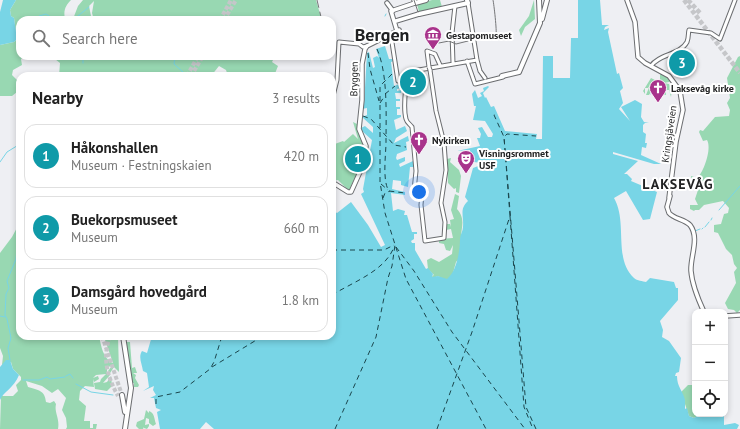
<!DOCTYPE html>
<meta charset="utf-8">
<style>
body{margin:0;font-family:"PT Sans",sans-serif;background:#f2f2f2;color:#222}
.controls{position:absolute;right:12px;bottom:12px;display:grid;overflow:hidden;border-radius:8px;box-shadow:0 2px 6px #0003}
.controls button{width:36px;height:36px;display:grid;place-items:center;padding:0;border:0;border-bottom:1px solid #e0e0e0;background:#fff;color:#222;font:20px sans-serif}
.you{position:absolute;left:419px;top:192px;width:14px;height:14px;margin:-10px;border:3px solid #fff;border-radius:50%;background:#1a73e8;box-shadow:0 0 0 6px #1a73e833}
.badge{display:grid;place-items:center;width:26px;height:26px;border-radius:50%;background:#2563eb;color:#fff;font-size:13px;font-weight:700}
.pin{position:absolute;translate:-50% -50%;border:2px solid #fff;box-shadow:0 1px 4px #0006}
.list{margin:0;padding:0;list-style:none}
h2{display:flex;justify-content:space-between;align-items:center;height:52px;margin:0;padding:0 16px;font-size:17px}
h2 small{font-size:13px;font-weight:400;color:#767676}
.list li{display:grid;grid-template-columns:26px 1fr auto;gap:12px;align-items:center;box-sizing:border-box;height:64px;margin:0 8px 8px;padding:0 8px;border:1px solid #e0e0e0;border-radius:12px}
.list b{display:block;font-size:15px;white-space:nowrap}
.list p{margin:0;font-size:13px;white-space:nowrap;color:#767676}
.list em{font-size:13px;font-style:normal;color:#767676}
.icon{flex:none;width:22px;height:22px;fill:none;stroke:currentColor;stroke-width:2;stroke-linecap:round;stroke-linejoin:round}
.map{position:relative;flex:none;width:740px;height:429px;overflow:hidden}
.search{position:absolute;background:#fff;box-shadow:0 2px 6px #0003;left:16px;top:16px;width:320px;height:44px;display:flex;align-items:center;gap:10px;box-sizing:border-box;padding:0 14px;border-radius:12px;color:#767676;font-size:15px}
.panel{position:absolute;background:#fff;box-shadow:0 2px 6px #0003;left:16px;top:72px;width:320px;height:268px;border-radius:12px}
.map>svg:first-child{display:block}
</style>
<div class="map">
<svg width="740" height="429" viewBox="0 0 740 429">
<rect width="100%" height="100%" fill="#eeeff3"/>
<path fill="#98d8b2" d="M 16,0 L 71,0 C 66,5 63,10 65,19 L 73,19 L 78,6 L 83,0 L 316,0 L 321,17 L 321,20 L 94,20 L 92,13 L 94,1 L 89,6 L 91,16 L 88,20 L 20,20 L 20,56 L 32,56 L 32,58 L 24,57 L 21,59 L 22,65 L 13,70 L 12,75 L 17,80 L 17,92 L 12,96 L 0,96 L 0,45 L 14,42 L 17,39 L 14,18 L 11,16 L 10,10 Z
M 432,0 L 440,0 L 442,7 L 419,12 L 417,4 Z
M 534,0 L 535,19 L 525,27 L 521,36 L 519,30 L 529,16 Z
M 55,56 L 269,56 L 270,59 L 274,58 L 272,62 L 278,66 L 274,76 L 228,76 L 226,70 L 219,66 L 211,76 L 190,76 L 184,72 L 182,76 L 59,76 L 60,63 L 55,59 Z
M 740,56 L 740,310 L 737,313 L 734,310 L 728,309 L 725,303 L 736,283 L 734,272 L 737,268 L 734,264 L 732,255 L 726,249 L 718,233 L 714,232 L 714,225 L 721,224 L 724,214 L 728,213 L 729,208 L 723,201 L 704,205 L 699,210 L 695,210 L 694,211 L 690,209 L 690,205 L 698,205 L 695,199 L 700,184 L 695,182 L 693,185 L 691,183 L 691,176 L 697,178 C 704,172 712,148 707,140 L 703,141 L 699,132 L 700,130 L 703,131 L 715,117 L 729,116 L 730,110 L 727,103 L 730,98 L 727,78 L 738,57 Z
M 660,74 L 662,75 L 663,74 L 671,80 L 669,82 L 664,83 L 669,84 L 672,89 L 671,97 L 669,90 L 666,90 L 666,95 L 659,94 L 664,87 L 660,81 L 657,85 L 658,82 L 656,82 L 656,84 L 649,95 L 646,95 L 650,85 L 648,88 L 645,88 L 645,94 L 643,91 L 651,78 L 657,81 L 660,80 Z
M 353,122 L 357,124 C 356,133 362,136 364,144 C 368,156 354,177 350,189 L 348,190 L 338,180 L 332,181 L 334,170 L 332,165 L 332,145 L 343,141 L 344,142 L 353,134 L 358,139 Z
M 451,158 L 450,162 L 459,170 L 461,176 L 459,193 L 456,192 L 456,188 L 454,189 L 448,183 L 447,159 Z
M 455,194 L 459,196 L 457,209 C 470,224 454,235 465,252 L 456,262 L 453,273 L 449,279 L 443,279 L 438,276 L 433,278 L 432,276 L 434,275 L 428,269 L 427,260 L 431,258 L 439,262 L 452,254 L 453,245 L 450,251 L 446,250 L 444,244 L 439,243 L 439,239 L 453,238 L 451,229 L 446,230 L 446,224 L 450,224 L 451,227 L 450,220 L 454,219 L 451,210 Z
M 20,222 L 20,336 L 99,336 C 101,345 103,359 113,363 L 104,337 L 118,336 L 119,372 L 114,367 L 110,373 L 108,371 L 112,366 L 107,367 L 107,373 L 110,375 L 103,383 L 107,382 L 111,376 L 112,386 L 107,391 L 95,389 L 94,383 L 100,382 L 101,379 L 106,374 L 96,375 L 93,378 L 98,376 L 99,379 L 94,382 L 93,379 L 94,387 L 85,386 L 80,391 L 79,400 L 86,406 L 84,421 L 90,421 L 90,428 L 93,428 L 93,424 L 97,424 L 96,429 L 66,429 L 67,427 L 66,418 L 62,410 L 66,398 L 58,389 L 52,393 L 42,386 L 26,381 L 28,387 C 38,390 45,390 46,402 L 50,403 L 54,401 L 56,404 C 54,413 60,418 58,429 L 0,429 L 1,396 L 13,396 L 18,391 L 16,385 L 21,380 L 21,377 L 13,369 L 11,362 L 2,365 L 3,356 L 0,348 L 0,253 L 12,237 Z
M 124,342 L 130,342 L 132,368 L 135,367 L 137,373 L 133,373 L 136,375 L 135,378 L 139,385 L 138,387 L 134,387 L 134,383 L 131,383 Z
M 688,385 L 695,385 L 695,414 L 701,414 L 694,418 L 689,416 L 681,392 Z
M 146,410 L 149,413 L 149,411 C 155,413 154,419 156,424 L 153,426 L 149,423 L 149,419 L 146,418 L 145,425 L 149,424 L 149,426 L 147,429 L 144,428 L 144,427 L 143,429 L 139,429 L 136,426 L 137,422 L 144,419 Z"/>
<path fill="#78d5e6" d="M 3,0 L 16,0 L 10,10 L 11,16 L 14,18 L 17,39 L 14,42 L 0,45 L 0,12 Z
M 578,0 L 600,0 L 602,25 L 609,25 L 605,27 L 604,30 L 609,28 L 608,32 L 617,74 L 619,73 L 623,88 L 620,91 L 623,103 L 619,109 L 630,121 L 621,107 L 635,100 L 642,104 L 641,117 L 644,122 L 649,123 L 645,123 L 643,125 L 643,132 L 646,134 L 645,143 L 647,143 L 646,148 L 642,147 L 641,155 L 661,164 L 654,164 L 613,152 L 613,154 L 638,161 L 624,174 L 627,174 L 632,179 L 631,181 L 657,192 L 650,219 L 643,220 L 626,191 L 614,198 C 628,222 613,259 634,278 C 637,281 643,281 646,282 L 650,278 L 674,282 L 676,288 L 678,288 L 678,300 L 660,321 L 663,330 L 662,337 L 669,341 L 681,358 L 679,372 L 676,373 L 675,376 L 677,376 C 677,387 683,391 685,400 C 685,402 685,406 685,409 L 687,408 L 689,416 L 694,418 L 701,414 L 724,414 L 724,425 L 735,423 L 739,425 L 737,429 L 214,429 L 206,422 L 200,429 L 160,429 L 157,412 L 161,410 L 156,408 L 154,398 L 150,398 L 156,395 L 153,390 L 154,386 L 143,391 L 149,387 L 147,373 L 143,371 C 142,364 138,357 142,351 L 147,353 L 152,336 L 332,336 L 332,210 L 337,213 L 351,202 L 368,225 L 381,247 L 385,245 L 361,194 L 364,192 L 363,189 L 372,140 L 362,131 L 361,128 L 365,126 L 373,133 L 373,127 L 362,117 L 367,115 L 367,108 L 362,109 L 362,106 L 364,105 L 367,53 L 369,52 L 373,68 L 375,67 L 373,58 L 377,56 L 379,58 L 376,49 L 385,46 L 389,59 L 394,59 L 394,61 L 391,62 L 394,86 L 402,83 L 403,85 L 402,88 L 397,89 L 397,91 L 401,90 L 401,93 L 395,93 L 396,99 L 400,99 L 400,101 L 396,101 L 396,107 L 400,107 L 400,109 L 397,109 L 397,115 L 401,115 L 401,117 L 394,120 L 396,130 L 405,126 L 407,131 L 396,138 L 394,143 L 408,136 L 409,141 L 406,142 L 407,150 L 397,154 L 396,158 L 397,160 L 405,157 L 405,161 L 399,164 L 400,167 L 413,161 L 415,167 L 410,167 L 408,187 L 401,185 L 401,181 L 393,180 L 392,189 L 405,192 L 405,195 L 391,193 L 393,211 L 398,209 L 405,211 L 404,215 L 407,215 L 412,232 L 417,232 L 417,234 L 414,234 L 414,239 L 411,241 L 412,243 L 415,243 L 415,250 L 426,269 L 428,268 L 433,274 L 432,277 L 438,276 L 447,279 C 457,271 460,250 460,239 C 460,235 463,231 463,227 C 464,216 459,209 468,201 L 465,197 L 473,168 L 481,165 L 481,163 L 474,162 L 474,155 L 472,164 L 469,165 L 470,150 L 457,151 L 480,146 L 477,138 L 480,138 L 481,134 L 478,128 L 482,127 L 488,137 L 492,137 L 493,134 L 485,121 L 473,120 L 476,106 L 474,106 L 472,94 L 475,90 L 478,98 L 482,96 L 480,93 L 484,91 L 483,88 L 488,86 L 489,87 L 483,93 L 485,98 L 486,97 L 491,107 L 494,106 L 505,131 L 537,134 L 536,139 L 542,139 L 543,56 L 553,56 L 553,78 L 570,78 L 571,38 L 578,38 Z
M 6,360 L 10,360 L 13,369 L 19,375 C 14,388 3,392 0,400 L 0,367 Z"/>
<g fill="none" stroke-linecap="round" stroke-linejoin="round">
<path stroke="#78d5e6" stroke-width="1" d="M 385,16 L 386,14
M 37,20 L 39,16 L 46,14 L 55,20
M 73,20 L 89,7
M 16,30 L 20,29
M 175,56 L 174,64 L 183,72
M 83,63 L 83,56
M 651,94 L 657,84
M 0,162 L 7,152 L 20,144
M 719,210 L 740,186
M 711,220 L 712,218
M 705,227 L 709,222
M 702,229 L 703,228
M 695,231 L 700,229
M 0,316 L 5,317
M 10,360 L 8,348 L 11,338 L 7,319 L 5,315 L 6,294 L 9,288 L 7,281 L 16,259 L 18,239 L 20,234
M 66,376 L 70,374 L 73,378
M 23,380 L 39,380 L 47,377 L 50,379 L 65,377
M 76,384 L 91,392 L 113,395"/>
<path stroke="#1b464d" stroke-width="1" stroke-dasharray="5 4" stroke-linecap="butt" d="M 377,49 C 388,74 386,114 386,142 C 386,154 382,181 389,191 L 405,193
M 368,53 L 370,69 L 379,101
M 392,74 L 380,86 L 380,182 L 385,213 L 406,279 L 486,429
M 385,94 L 395,86
M 380,103 L 384,97
M 363,116 L 371,119 L 394,145 L 406,147
M 381,184 L 388,190
M 383,198 L 385,193 L 390,191
M 510,216 L 524,407 L 533,429
M 396,247 L 414,271 L 452,332 L 525,429
M 332,250 L 384,250 L 394,245
M 332,295 C 353,282 385,271 394,247
M 212,367 L 263,336
M 156,404 L 156,397 L 180,392 L 210,369 L 214,362 L 222,336
M 335,429 L 376,337 L 388,278 L 392,266 L 395,245
M 437,429 L 472,332 L 510,216 L 504,137 L 494,115 L 496,112
M 536,429 L 526,407 L 504,137 L 507,134 L 536,136"/>
<path stroke="#c5c6c9" stroke-width="4" stroke-dasharray="4 2" stroke-linecap="butt" d="M 220,20 L 231,0
M 224,20 L 236,0
M 187,76 L 198,56
M 191,76 L 203,56
M 102,336 L 122,395
M 110,336 C 102,358 107,376 118,396"/>
<path stroke="#c5c6c9" stroke-width="4.5" stroke-dasharray="4.5 2" stroke-linecap="butt" d="M 684,0 L 740,73
M 688,0 L 700,13"/>
<defs>
<path id="secondary" d="M 468,3 L 477,60 L 480,71 L 485,78
M 391,36 L 398,81 L 413,79 L 415,71
M 467,61 L 475,84 L 503,77
M 453,63 L 452,33 L 455,6
M 651,66 C 659,54 680,55 687,42 C 689,37 688,33 689,30 L 711,33 L 720,39 L 735,0
M 429,67 L 427,51 L 435,54 L 440,65
M 430,70 L 436,111 L 444,143 L 446,170 L 441,203 L 445,222 L 444,238 L 425,241 L 421,205 L 422,193 L 414,191 L 416,171 L 412,127 C 410,124 407,123 406,119 C 402,104 407,87 407,72 L 477,60
M 332,100 L 337,80 L 339,42 L 359,44 L 363,47 L 367,46"/>
<path id="primary" d="M 627,0 L 635,22 L 638,57 L 645,63 L 669,76 L 680,91 L 683,110 L 676,142 L 669,198
M 387,3 L 393,11
M 391,11 L 415,3 L 414,0
M 396,21 L 419,14
M 388,38 L 398,34 L 399,30
M 332,182 L 348,192 L 351,192 L 364,163 L 366,146 L 359,129 L 362,100 L 362,64 L 365,49 L 367,46 L 397,31 L 391,11
M 670,196 L 667,207 L 669,213 C 674,219 684,219 690,225 C 700,238 690,257 691,271 C 692,284 698,299 704,312
M 725,316 L 740,315"/>
<path id="trunk" d="M 415,3 L 426,0
M 419,14 L 468,3 L 467,0
M 542,19 L 547,0
M 519,72 L 540,23 L 539,0
M 502,76 L 519,72
M 123,336 L 131,388 L 125,429
M 122,395 L 125,412"/>
</defs>
<use href="#secondary" stroke="#6b6d70" stroke-width="5"/>
<use href="#primary" stroke="#6b6d70" stroke-width="5.5"/>
<use href="#trunk" stroke="#6b6d70" stroke-width="6"/>
<use href="#secondary" stroke="#fff" stroke-width="3"/>
<use href="#primary" stroke="#fff" stroke-width="3.5"/>
<use href="#trunk" stroke="#fff" stroke-width="4"/>
<path stroke="#757678" stroke-width="1" d="M 414,0 L 418,12
M 439,43 L 449,41 L 456,44 L 496,34 C 497,32 494,4 493,0"/>
<path stroke="#757678" stroke-width="1" stroke-dasharray="8 4" stroke-linecap="butt" d="M 317,0 L 321,17"/>
<defs>
<path id="secondary-bridge" d="M 429,67 L 430,70"/>
</defs>
<use href="#secondary-bridge" stroke="#6b6d70" stroke-width="5" stroke-linecap="butt"/>
<use href="#secondary-bridge" stroke="#fff" stroke-width="3"/>
</g>
<defs>
<symbol id="museum-pin" viewBox="-11 -11 22 30"><path d="M0 17L-7.5 6A9.5 9.5 0 1 1 7.5 6Z" fill="#a8338b" stroke="#fff"/><path d="M0-6L6-3V-2H-6V-3ZM-5-1h2V3h-2ZM-1-1h2V3h-2ZM3-1h2V3H3ZM-6 4H6V6H-6Z" fill="#fff"/></symbol>
<symbol id="church-pin" viewBox="-11 -11 22 30"><path d="M0 17L-7.5 6A9.5 9.5 0 1 1 7.5 6Z" fill="#a8338b" stroke="#fff"/><path d="M-1.2-6h2.4v3.5h3.3v2.4h-3.3V6h-2.4V-.1h-3.3v-2.4h3.3Z" fill="#fff"/></symbol>
<symbol id="theatre-pin" viewBox="-11 -11 22 30"><path d="M0 17L-7.5 6A9.5 9.5 0 1 1 7.5 6Z" fill="#a8338b" stroke="#fff"/><path d="M-5-5.5Q0-4 5-5.5V0Q5 5 0 6Q-5 5-5 0ZM-3.3-2.5H-1v1.5H-3.3ZM1-2.5H3.3v1.5H1ZM-2.8 1Q0 5.5 2.8 1Z" fill="#fff"/></symbol>
</defs>
<g fill-rule="evenodd">
<use href="#museum-pin" x="423" y="25" width="20" height="27"/>
<use href="#church-pin" x="648" y="78" width="20" height="27"/>
<use href="#church-pin" x="409" y="130" width="20" height="27"/>
<use href="#theatre-pin" x="456" y="149" width="20" height="27"/>
</g>
<g text-anchor="middle" dominant-baseline="central" stroke-width="4" stroke-linejoin="round" paint-order="stroke">
<g font-size="10" font-weight="bold" fill="#212223" stroke="#fff" text-anchor="start">
<text x="446" y="35">Gestapomuseet</text>
<text x="671" y="88">Laksevåg kirke</text>
<text x="432" y="140">Nykirken</text>
<text x="479" y="153">Visningsrommet<tspan x="479" dy="12">USF</tspan></text>
</g>
<g font-size="10" fill="#212223" stroke="#fff">
<text transform="translate(354 79) rotate(-89)">Bryggen</text>
<text transform="translate(669 134) rotate(-82)">Kringsjåveien</text>
</g>
<g font-size="14" font-weight="bold" letter-spacing="1" fill="#212223" stroke="#fff">
<text x="678" y="184">LAKSEVÅG</text>
</g>
<g font-size="18" font-weight="bold" fill="#212223" stroke="#fff">
<text x="382" y="34">Bergen</text>
</g>
</g>
</svg>
<div class="controls">
<button>+</button>
<button>−</button>
<button><svg class="icon" aria-label="locate" viewBox="0 0 24 24"><circle cx="12" cy="12" r="6"/><path d="M12 2v4M12 18v4M2 12h4M18 12h4"/></svg></button>
</div>
<div class="you"></div>
<div class="pin badge" style="left:358px;top:159px;background:#0f9aa8">1</div>
<div class="pin badge" style="left:413px;top:82px;background:#0f9aa8">2</div>
<div class="pin badge" style="left:682px;top:63px;background:#0f9aa8">3</div>
<div class="search"><svg class="icon" aria-label="search" viewBox="0 0 24 24"><circle cx="10" cy="10" r="6"/><path d="M15 15l6 6"/></svg>Search here</div>
<section class="panel">
<h2>Nearby<small>3 results</small></h2>
<ul class="list">
<li><span class="badge" style="background:#0f9aa8">1</span><div><b>Håkonshallen</b><p>Museum · Festningskaien</p></div><em>420 m</em></li>
<li><span class="badge" style="background:#0f9aa8">2</span><div><b>Buekorpsmuseet</b><p>Museum</p></div><em>660 m</em></li>
<li><span class="badge" style="background:#0f9aa8">3</span><div><b>Damsgård hovedgård</b><p>Museum</p></div><em>1.8 km</em></li>
</ul>
</section>
</div>
